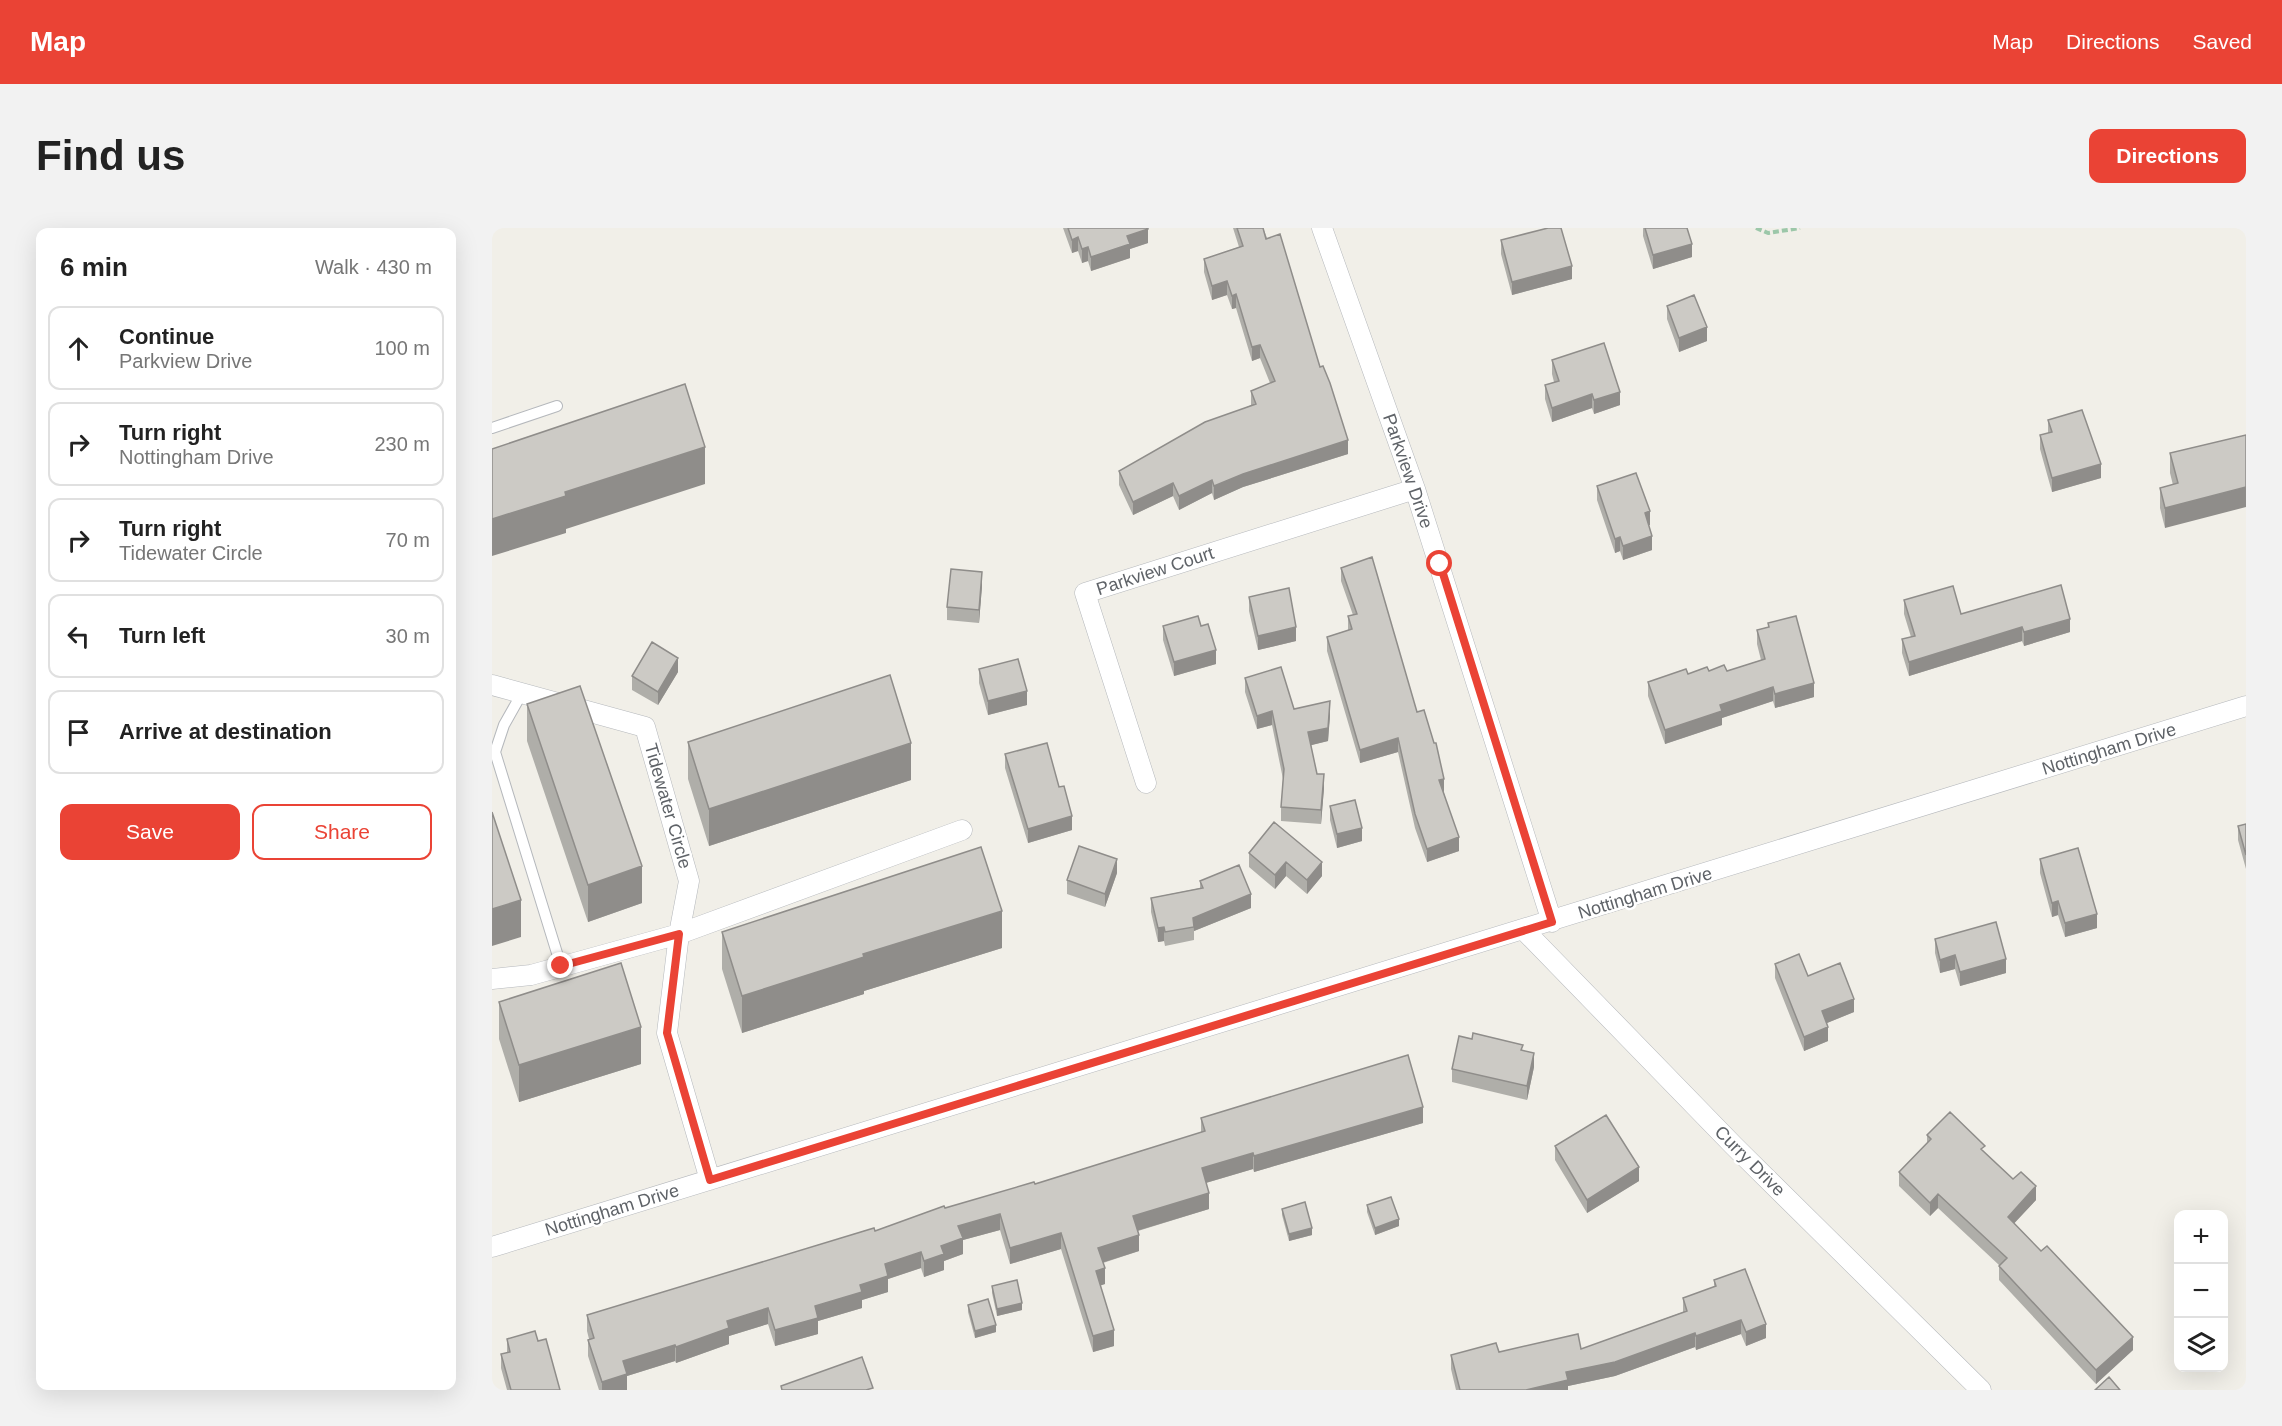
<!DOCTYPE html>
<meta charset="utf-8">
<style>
body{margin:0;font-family:Helvetica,sans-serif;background:#f2f2f2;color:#222}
.controls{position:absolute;right:18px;bottom:18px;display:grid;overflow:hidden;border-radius:12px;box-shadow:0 6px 24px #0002}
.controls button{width:54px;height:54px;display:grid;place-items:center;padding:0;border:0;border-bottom:2px solid #e0e0e0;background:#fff;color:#222;font:30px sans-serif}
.stop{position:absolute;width:18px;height:18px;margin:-14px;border:4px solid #ea4335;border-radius:50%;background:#fff}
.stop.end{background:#ea4335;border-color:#fff;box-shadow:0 2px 6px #0008}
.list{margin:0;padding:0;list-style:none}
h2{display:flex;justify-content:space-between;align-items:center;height:78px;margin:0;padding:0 24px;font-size:26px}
h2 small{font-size:20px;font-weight:400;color:#767676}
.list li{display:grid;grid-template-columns:39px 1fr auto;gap:18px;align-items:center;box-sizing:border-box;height:84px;margin:0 12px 12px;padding:0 12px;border:2px solid #e0e0e0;border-radius:12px}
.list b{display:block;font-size:22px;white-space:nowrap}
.list p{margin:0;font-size:20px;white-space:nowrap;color:#767676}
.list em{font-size:20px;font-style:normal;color:#767676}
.actions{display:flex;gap:12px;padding:18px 24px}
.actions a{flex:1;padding:14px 0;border:2px solid #ea4335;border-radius:12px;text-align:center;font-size:21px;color:#ea4335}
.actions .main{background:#ea4335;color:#fff}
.icon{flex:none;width:33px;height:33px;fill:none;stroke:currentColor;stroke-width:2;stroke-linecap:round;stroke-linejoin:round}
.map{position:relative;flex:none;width:1754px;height:1162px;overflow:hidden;border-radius:12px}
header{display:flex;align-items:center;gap:36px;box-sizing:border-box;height:84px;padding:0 30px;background:#ea4335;color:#fff}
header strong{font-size:28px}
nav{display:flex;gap:33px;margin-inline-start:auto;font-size:21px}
.intro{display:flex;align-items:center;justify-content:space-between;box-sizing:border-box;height:144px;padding:0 36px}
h1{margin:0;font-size:42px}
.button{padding:15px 27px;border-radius:12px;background:#ea4335;color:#fff;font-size:21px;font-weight:700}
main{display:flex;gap:36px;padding:0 36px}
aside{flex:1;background:#fff;border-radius:12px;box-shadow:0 6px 24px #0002}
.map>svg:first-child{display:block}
</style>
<header>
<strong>Map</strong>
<nav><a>Map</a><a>Directions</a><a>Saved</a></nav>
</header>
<div class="intro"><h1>Find us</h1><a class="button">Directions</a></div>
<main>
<aside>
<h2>6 min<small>Walk · 430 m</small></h2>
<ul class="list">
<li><svg class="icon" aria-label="ahead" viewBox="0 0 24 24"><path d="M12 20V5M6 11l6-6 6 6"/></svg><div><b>Continue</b><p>Parkview Drive</p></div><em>100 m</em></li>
<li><svg class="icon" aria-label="right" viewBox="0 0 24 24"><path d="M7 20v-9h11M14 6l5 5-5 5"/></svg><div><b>Turn right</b><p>Nottingham Drive</p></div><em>230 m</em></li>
<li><svg class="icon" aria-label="right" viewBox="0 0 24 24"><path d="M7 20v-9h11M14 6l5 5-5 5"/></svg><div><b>Turn right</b><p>Tidewater Circle</p></div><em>70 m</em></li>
<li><svg class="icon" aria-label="left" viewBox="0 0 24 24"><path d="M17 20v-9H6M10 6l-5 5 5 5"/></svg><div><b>Turn left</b></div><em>30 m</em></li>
<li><svg class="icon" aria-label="arrive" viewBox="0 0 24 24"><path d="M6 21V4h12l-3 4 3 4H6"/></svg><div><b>Arrive at destination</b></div></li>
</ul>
<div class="actions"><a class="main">Save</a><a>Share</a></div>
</aside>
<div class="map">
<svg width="1754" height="1162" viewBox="0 0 1754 1162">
<rect width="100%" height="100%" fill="#f1efe8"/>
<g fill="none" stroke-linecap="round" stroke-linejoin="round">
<defs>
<path id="service" d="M 0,200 L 65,178
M 30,465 L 12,497 L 3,524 L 69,738"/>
<path id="minor" d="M 830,0 L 923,261 L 1060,694
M 0,457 L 153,499 L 197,653 L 187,706 L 175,805 L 218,952
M 654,555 L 593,365 L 923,261
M 1031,701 L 1242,918 L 1489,1162
M 0,751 L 39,747 L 187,706 L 470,602
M 0,1019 L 1754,478"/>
</defs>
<use href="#service" stroke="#b5b8bc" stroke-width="12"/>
<use href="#minor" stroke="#b5b8bc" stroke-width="21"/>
<path stroke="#9cc7a9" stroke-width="4" stroke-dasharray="6 3" stroke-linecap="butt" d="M 1264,0 L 1276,5 L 1308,0"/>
<use href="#service" stroke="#fff" stroke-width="10"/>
<use href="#minor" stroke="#fff" stroke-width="20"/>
</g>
<path fill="#afaea9" d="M 571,0 L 656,0 L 656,15 L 638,21 L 638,30 L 599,43 L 596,33 L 590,35 L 586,23 L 580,25 Z
M 741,0 L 771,0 L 828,139 L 856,226 L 751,259 L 722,272 L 720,265 L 687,282 L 681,268 L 641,287 L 627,257 L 627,243 L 759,177 L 759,163 L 778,155 L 768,130 L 760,133 L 744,80 L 740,81 L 735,67 L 720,72 L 712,44 L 712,31 L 747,19 Z
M 1151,0 L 1195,0 L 1200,29 L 1161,41 L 1151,8 Z
M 1009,12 L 1080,51 L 1020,67 L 1009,26 Z
M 1175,78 L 1215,113 L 1187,124 L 1175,91 Z
M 1060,132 L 1128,177 L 1102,186 L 1100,180 L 1060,194 L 1053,171 L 1053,157 L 1062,154 L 1060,146 Z
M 1556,192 L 1609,250 L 1560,264 L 1548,221 L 1548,207 L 1556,205 Z
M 1754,207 L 1673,300 L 1668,280 L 1668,260 L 1681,257 L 1678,245 L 1678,225 Z
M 1105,258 L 1158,297 L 1157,297 L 1160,322 L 1131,332 L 1128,323 L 1123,325 L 1105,272 Z
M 849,340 L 925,484 L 952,565 L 967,623 L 935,634 L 923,600 L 906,524 L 868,535 L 835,423 L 835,409 L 856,402 L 856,388 L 861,387 L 849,353 Z
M 490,358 L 487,395 L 455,392 L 455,379 Z
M 757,369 L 804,413 L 766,422 L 757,383 Z
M 1412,372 L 1469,386 L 1578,404 L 1532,418 L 1530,413 L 1417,448 L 1410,425 L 1410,411 L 1419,409 L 1412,386 Z
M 1276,395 L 1322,469 L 1283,480 L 1281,473 L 1230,490 L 1230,497 L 1173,516 L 1156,468 L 1156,454 L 1196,446 L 1235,443 L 1269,432 L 1265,416 L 1265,402 L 1276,399 Z
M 671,398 L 709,398 L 724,436 L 682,448 L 671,412 Z
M 487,441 L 535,477 L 496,487 L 487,455 Z
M 186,444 L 166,477 L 140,462 L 140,448 Z
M 753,450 L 802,481 L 838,487 L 836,513 L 819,517 L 825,546 L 832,560 L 829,596 L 789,593 L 789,579 L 791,551 L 780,497 L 765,501 L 753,464 Z
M 35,476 L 150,675 L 96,694 L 35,513 Z
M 196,514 L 419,552 L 217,618 L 196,551 Z
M 513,526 L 567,559 L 580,602 L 536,615 L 513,540 Z
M 838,578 L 870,613 L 845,620 L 838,592 Z
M 782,594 L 830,648 L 815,666 L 794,648 L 783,661 L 757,639 L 757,625 Z
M 1754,596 L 1754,641 L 1746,612 L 1746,598 Z
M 1548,631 L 1605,700 L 1573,709 L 1566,687 L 1560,689 L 1548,645 Z
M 625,645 L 613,679 L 575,666 L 575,652 Z
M 708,653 L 759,680 L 702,703 L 702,712 L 673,718 L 672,713 L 666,714 L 659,684 L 659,670 L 708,660 Z
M 230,704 L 510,720 L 372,763 L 372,766 L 250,805 L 230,741 Z
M 1443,711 L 1514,745 L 1468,758 L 1463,741 L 1448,745 L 1443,725 Z
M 1283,736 L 1362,784 L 1335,795 L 1336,813 L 1312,823 L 1283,750 Z
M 7,774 L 149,836 L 27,874 L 7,811 Z
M 980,811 L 1031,822 L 1042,839 L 1035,872 L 960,854 L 960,841 Z
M 709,890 L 931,895 L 762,944 L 761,941 L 714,955 L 717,981 L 646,1003 L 647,1023 L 611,1035 L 613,1056 L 608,1057 L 622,1118 L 601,1124 L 569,1021 L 518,1036 L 508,1002 L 471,1012 L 471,1026 L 452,1033 L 452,1042 L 432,1049 L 429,1040 L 396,1051 L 396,1064 L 370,1072 L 370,1080 L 326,1093 L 326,1106 L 283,1118 L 276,1096 L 237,1108 L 237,1116 L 184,1135 L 183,1133 L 135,1148 L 135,1162 L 107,1162 L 96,1128 L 96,1112 L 97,1111 L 95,1103 L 95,1087 L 383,1003 L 453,980 L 543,956 L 709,905 Z
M 1435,907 L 1493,925 L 1544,972 L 1522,995 L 1641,1122 L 1604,1156 L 1507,1052 L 1507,1037 L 1446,980 L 1438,988 L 1407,958 L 1407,944 L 1435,915 Z
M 1063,918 L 1147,953 L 1095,985 L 1063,932 Z
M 875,977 L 907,998 L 883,1007 L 875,984 Z
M 790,981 L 820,1007 L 797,1013 L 790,987 Z
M 1222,1052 L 1274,1110 L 1254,1118 L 1249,1106 L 1204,1122 L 1203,1119 L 1123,1148 L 1076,1158 L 1076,1162 L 964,1162 L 959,1141 L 959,1127 L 1007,1124 L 1089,1121 L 1191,1084 L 1191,1070 L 1222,1059 Z
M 500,1058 L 530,1082 L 505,1088 L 500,1065 Z
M 476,1077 L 504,1104 L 483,1110 L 476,1084 Z
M 15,1111 L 46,1113 L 68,1162 L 15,1162 L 9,1140 L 9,1126 L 15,1125 Z"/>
<path fill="#8f8d8a" d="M 656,1 L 656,15 L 638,21 L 638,30 L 599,43 L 599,29 L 635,8 Z
M 586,9 L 586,23 L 580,25 L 580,12 Z
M 1200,16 L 1200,29 L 1161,41 L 1161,27 Z
M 596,19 L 596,33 L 590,35 L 590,21 Z
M 1080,38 L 1080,51 L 1020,67 L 1020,54 Z
M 735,53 L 735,67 L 720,72 L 720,58 Z
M 744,66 L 744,80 L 740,81 L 740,68 Z
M 1215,99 L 1215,113 L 1187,124 L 1187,110 Z
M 768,117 L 768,130 L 760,133 L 760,119 Z
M 1128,164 L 1128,177 L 1102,186 L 1102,172 Z
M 1100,166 L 1100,180 L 1060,194 L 1060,180 Z
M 856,212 L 856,226 L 751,259 L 722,272 L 722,258 L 751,246 Z
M 213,219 L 213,256 L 74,301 L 74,305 L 0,328 L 0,291 L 73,264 Z
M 1609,236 L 1609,250 L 1560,264 L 1560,250 Z
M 720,252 L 720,265 L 687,282 L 687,268 Z
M 681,255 L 681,268 L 641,287 L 641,274 Z
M 1754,259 L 1754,279 L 1673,300 L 1673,280 Z
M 1158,283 L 1158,297 L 1153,298 L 1153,285 Z
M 1160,308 L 1160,322 L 1131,332 L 1131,318 Z
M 1128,309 L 1128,323 L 1123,325 L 1123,311 Z
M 490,344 L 490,358 L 487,395 L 487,382 Z
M 1578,391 L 1578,404 L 1532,418 L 1532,404 Z
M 804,399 L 804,413 L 766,422 L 766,408 Z
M 1530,399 L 1530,413 L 1417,448 L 1417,434 Z
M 724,422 L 724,436 L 682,448 L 682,434 Z
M 186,430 L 186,444 L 166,477 L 166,464 Z
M 1322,455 L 1322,469 L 1283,480 L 1283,466 Z
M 1281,459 L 1281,473 L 1230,490 L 1230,497 L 1173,516 L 1173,502 L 1228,477 Z
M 535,463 L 535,477 L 496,487 L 496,473 Z
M 838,473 L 838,487 L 836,513 L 816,518 L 816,504 Z
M 780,483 L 780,497 L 765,501 L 765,488 Z
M 906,510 L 906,524 L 868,535 L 868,522 Z
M 419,515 L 419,552 L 217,618 L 217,581 Z
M 832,546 L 832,560 L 829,596 L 829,582 Z
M 952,551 L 952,565 L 947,552 Z
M 580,588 L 580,602 L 536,615 L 536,601 Z
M 870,600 L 870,613 L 845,620 L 845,606 Z
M 967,609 L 967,623 L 935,634 L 935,621 Z
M 625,631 L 625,645 L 613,679 L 613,666 Z
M 794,634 L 794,648 L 783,661 L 783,647 Z
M 830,634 L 830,648 L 815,666 L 815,652 Z
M 150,638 L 150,675 L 96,694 L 96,657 Z
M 759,666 L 759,680 L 702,703 L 701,690 Z
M 29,672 L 29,709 L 0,718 L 0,681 Z
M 1566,673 L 1566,687 L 1560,689 L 1560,675 Z
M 510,683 L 510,720 L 372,763 L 372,766 L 250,805 L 250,768 L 371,726 Z
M 1605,686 L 1605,700 L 1573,709 L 1573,695 Z
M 672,699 L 672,713 L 666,714 L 666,700 Z
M 1463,727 L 1463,741 L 1448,745 L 1448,732 Z
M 1514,731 L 1514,745 L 1468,758 L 1468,744 Z
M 1362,771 L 1362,784 L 1330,797 L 1330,783 Z
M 149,799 L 149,836 L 27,874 L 27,837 Z
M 1336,799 L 1336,813 L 1312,823 L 1312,809 Z
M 1042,825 L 1042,839 L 1035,872 L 1035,858 Z
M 931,879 L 931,895 L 762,944 L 762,928 Z
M 761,925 L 761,941 L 710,956 L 710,940 Z
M 1147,939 L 1147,953 L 1095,985 L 1095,972 Z
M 1544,958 L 1544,972 L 1516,1002 L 1516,989 Z
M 717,965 L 717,981 L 641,1004 L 641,988 Z
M 1446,966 L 1446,980 L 1438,988 L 1438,975 Z
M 508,986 L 508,1002 L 471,1012 L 471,1026 L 452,1033 L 452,1042 L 432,1049 L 432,1033 L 449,1018 L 466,998 Z
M 907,991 L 907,998 L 883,1007 L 883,1000 Z
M 820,1000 L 820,1007 L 797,1013 L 797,1006 Z
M 569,1005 L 569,1021 L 518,1036 L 518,1020 Z
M 647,1007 L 647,1023 L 606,1036 L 606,1020 Z
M 429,1024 L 429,1040 L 396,1051 L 396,1064 L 370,1072 L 370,1080 L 326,1093 L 326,1106 L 283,1118 L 283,1102 L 323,1078 L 368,1057 L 393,1036 Z
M 613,1040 L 613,1056 L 604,1059 L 604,1043 Z
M 530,1075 L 530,1082 L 505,1088 L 505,1081 Z
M 276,1080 L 276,1096 L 237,1108 L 237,1116 L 184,1135 L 184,1119 L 235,1093 Z
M 1249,1092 L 1249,1106 L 1204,1122 L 1204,1108 Z
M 1274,1096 L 1274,1110 L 1254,1118 L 1254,1104 Z
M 504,1097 L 504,1104 L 483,1110 L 483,1103 Z
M 622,1102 L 622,1118 L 601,1124 L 601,1108 Z
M 1203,1105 L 1203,1119 L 1123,1148 L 1076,1158 L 1076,1162 L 1034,1162 L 1074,1144 Z
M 1641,1109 L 1641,1122 L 1604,1156 L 1604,1142 Z
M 183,1117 L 183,1133 L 135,1148 L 135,1162 L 110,1162 L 110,1154 L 131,1133 Z"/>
<path fill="#cccac5" stroke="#8f8d8a" stroke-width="1.5" d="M 576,0 L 656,0 L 656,1 L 635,8 L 638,16 L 599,29 L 596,19 L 590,21 L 586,9 L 580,12 Z
M 745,0 L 771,0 L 774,11 L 788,6 L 828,139 L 831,138 L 838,155 L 856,212 L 751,246 L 722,258 L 720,252 L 687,268 L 681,255 L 641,274 L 627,243 L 713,194 L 764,176 L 759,163 L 783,153 L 768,117 L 760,119 L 744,66 L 740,68 L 735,53 L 720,58 L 712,31 L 751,18 Z
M 1056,0 L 1069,0 L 1080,38 L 1020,54 L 1009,12 Z
M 1153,0 L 1195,0 L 1200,16 L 1161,27 Z
M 1202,67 L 1215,99 L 1187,110 L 1175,78 Z
M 1112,115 L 1128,164 L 1102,172 L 1100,166 L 1060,180 L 1053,157 L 1067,153 L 1060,132 Z
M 193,156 L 213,219 L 73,264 L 74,268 L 0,291 L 0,221 Z
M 1590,182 L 1609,236 L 1560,250 L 1548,207 L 1560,204 L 1556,192 Z
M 1754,207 L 1754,259 L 1673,280 L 1668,260 L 1686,255 L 1678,225 Z
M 1144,245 L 1158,283 L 1153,285 L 1160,308 L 1131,318 L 1128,309 L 1123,311 L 1105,258 Z
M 880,329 L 925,484 L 932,482 L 942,515 L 944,515 L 952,551 L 947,552 L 967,609 L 935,621 L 923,586 L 906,510 L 868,522 L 835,409 L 860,401 L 856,388 L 865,386 L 849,340 Z
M 459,341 L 490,344 L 487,382 L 455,379 Z
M 1569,357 L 1578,391 L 1532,404 L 1530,399 L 1417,434 L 1410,411 L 1423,408 L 1412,372 L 1461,358 L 1469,386 Z
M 797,360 L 804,399 L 766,408 L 757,369 Z
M 706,388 L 709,398 L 716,396 L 724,422 L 682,434 L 671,398 Z
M 1304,388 L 1322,455 L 1283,466 L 1281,459 L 1228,477 L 1230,483 L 1173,502 L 1156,454 L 1194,441 L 1196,446 L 1215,439 L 1217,443 L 1232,437 L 1235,443 L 1273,431 L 1265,402 L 1277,399 L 1276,395 Z
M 160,414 L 186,430 L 166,464 L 140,448 Z
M 526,431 L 535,463 L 496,473 L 487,441 Z
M 789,439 L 802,481 L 838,473 L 836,500 L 816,504 L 825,546 L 832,546 L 829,582 L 789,579 L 792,541 L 780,483 L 765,488 L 753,450 Z
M 398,447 L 419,515 L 217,581 L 196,514 Z
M 88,458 L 150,638 L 96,657 L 35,476 Z
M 555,515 L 567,559 L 572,558 L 580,588 L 536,601 L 513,526 Z
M 863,572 L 870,600 L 845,606 L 838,578 Z
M 0,584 L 29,672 L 0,681 Z
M 782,594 L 830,634 L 815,652 L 794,634 L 783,647 L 757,625 Z
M 1754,596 L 1754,627 L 1746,598 Z
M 587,618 L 625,631 L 613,666 L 575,652 Z
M 489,619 L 510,683 L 371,726 L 372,729 L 250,768 L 230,704 Z
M 1586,620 L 1605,686 L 1573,695 L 1566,673 L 1560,675 L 1548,631 Z
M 747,637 L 759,666 L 701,690 L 702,699 L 673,704 L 672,699 L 666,700 L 659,670 L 711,660 L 708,653 Z
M 1504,694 L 1514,731 L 1468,744 L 1463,727 L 1448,732 L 1443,711 Z
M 1307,726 L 1316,748 L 1348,735 L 1362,771 L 1330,783 L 1336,799 L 1312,809 L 1283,736 Z
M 129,735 L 149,799 L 27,837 L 7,774 Z
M 981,805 L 1031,817 L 1029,822 L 1042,825 L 1035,858 L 960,841 L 967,808 L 980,811 Z
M 916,827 L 931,879 L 762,928 L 761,925 L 710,940 L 717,965 L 641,988 L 647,1007 L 606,1020 L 613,1040 L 604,1043 L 622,1102 L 601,1108 L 569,1005 L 518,1020 L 508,986 L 466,998 L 471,1010 L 449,1018 L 452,1026 L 432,1033 L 429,1024 L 393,1036 L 396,1048 L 368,1057 L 370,1064 L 323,1078 L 326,1090 L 283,1102 L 276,1080 L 235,1093 L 237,1100 L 184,1119 L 183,1117 L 131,1133 L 135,1146 L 110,1154 L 96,1112 L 102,1110 L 95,1087 L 382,1000 L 383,1003 L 452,978 L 453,980 L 542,954 L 543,956 L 713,903 L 709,890 Z
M 1458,884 L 1493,918 L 1489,921 L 1521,951 L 1529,944 L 1544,958 L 1516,989 L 1549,1023 L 1555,1018 L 1641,1109 L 1604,1142 L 1507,1038 L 1515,1030 L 1446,966 L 1438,975 L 1407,944 L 1439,911 L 1435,907 Z
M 1114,887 L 1147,939 L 1095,972 L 1063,918 Z
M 899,969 L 907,991 L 883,1000 L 875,977 Z
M 813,974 L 820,1000 L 797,1006 L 790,981 Z
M 1253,1041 L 1274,1096 L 1254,1104 L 1249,1092 L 1204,1108 L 1203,1105 L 1123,1134 L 1074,1144 L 1076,1152 L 1034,1162 L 968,1162 L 959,1127 L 1004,1115 L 1007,1124 L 1086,1106 L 1089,1121 L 1195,1083 L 1191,1070 L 1224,1058 L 1222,1052 Z
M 525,1052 L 530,1075 L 505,1081 L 500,1058 Z
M 496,1071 L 504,1097 L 483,1103 L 476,1077 Z
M 43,1103 L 46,1113 L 54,1111 L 68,1162 L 19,1162 L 9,1126 L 18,1124 L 15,1111 Z
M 370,1129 L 381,1160 L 374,1162 L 290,1162 L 289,1158 Z
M 1617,1149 L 1628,1162 L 1603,1162 Z"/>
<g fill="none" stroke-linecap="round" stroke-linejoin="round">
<path stroke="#ea4335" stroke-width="8" d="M 69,738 L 187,706 L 175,805 L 218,952 L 1060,694 L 948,336"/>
</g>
<g text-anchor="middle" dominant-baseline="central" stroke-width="5" stroke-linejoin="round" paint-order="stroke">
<g font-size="18" fill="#5f6368" stroke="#fff">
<text transform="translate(916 243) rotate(71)">Parkview Drive</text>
<text transform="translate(663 343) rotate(-18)">Parkview Court</text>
<text transform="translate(1617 521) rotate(-17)">Nottingham Drive</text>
<text transform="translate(176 578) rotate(74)">Tidewater Circle</text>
<text transform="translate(1153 665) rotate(-17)">Nottingham Drive</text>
<text transform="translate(1258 933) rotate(45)">Curry Drive</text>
<text transform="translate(120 982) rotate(-17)">Nottingham Drive</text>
</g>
</g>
</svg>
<div class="controls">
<button>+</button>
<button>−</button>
<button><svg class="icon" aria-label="layers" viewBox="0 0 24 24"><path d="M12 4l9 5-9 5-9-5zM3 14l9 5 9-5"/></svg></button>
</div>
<div class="stop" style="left:948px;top:336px"></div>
<div class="stop end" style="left:69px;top:738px"></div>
</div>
</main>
